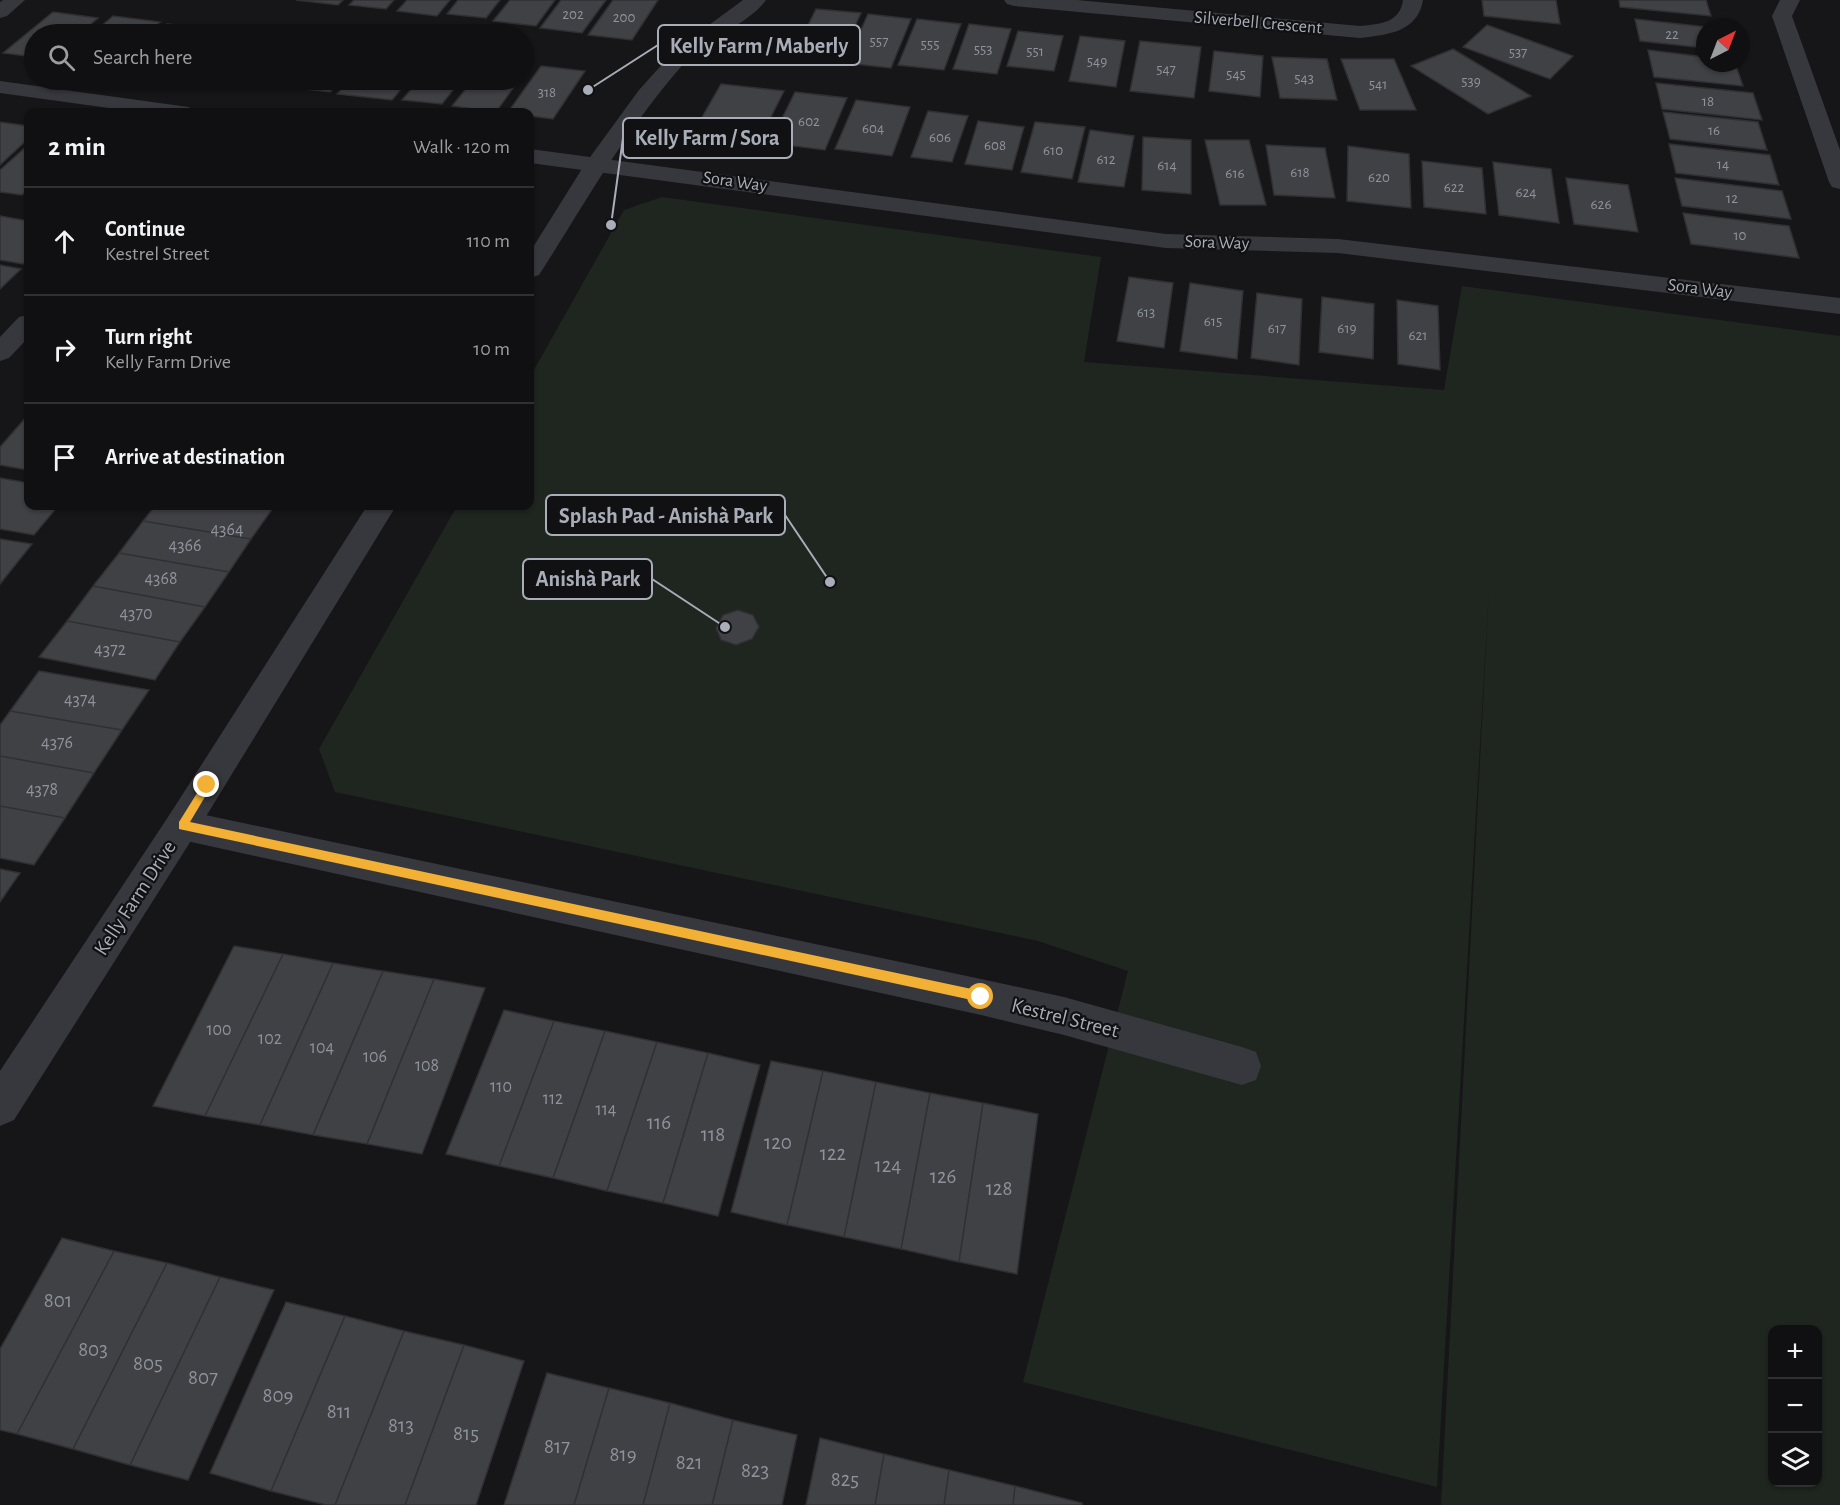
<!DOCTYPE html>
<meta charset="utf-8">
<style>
body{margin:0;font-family:"Alegreya Sans",sans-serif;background:#1e1e20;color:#f1f3f6}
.controls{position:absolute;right:18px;bottom:18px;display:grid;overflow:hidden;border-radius:12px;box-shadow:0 2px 4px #0004}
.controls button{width:54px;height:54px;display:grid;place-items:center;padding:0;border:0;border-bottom:2px solid #303032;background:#101012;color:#f1f3f6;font:30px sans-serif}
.compass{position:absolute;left:1696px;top:18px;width:54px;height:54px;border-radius:50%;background:#101012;box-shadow:0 2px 4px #0004;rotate:42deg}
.stop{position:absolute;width:18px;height:18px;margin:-14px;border:4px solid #f2b134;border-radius:50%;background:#fff}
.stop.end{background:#f2b134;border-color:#fff;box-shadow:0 2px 6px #0008}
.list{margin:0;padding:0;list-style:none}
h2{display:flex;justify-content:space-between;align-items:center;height:78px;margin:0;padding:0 24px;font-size:26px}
h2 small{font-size:20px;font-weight:400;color:#9c9d9f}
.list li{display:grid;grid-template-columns:39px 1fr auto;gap:18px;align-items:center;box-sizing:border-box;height:108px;padding:0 24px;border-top:2px solid #303032}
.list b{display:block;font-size:22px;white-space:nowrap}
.list p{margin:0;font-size:20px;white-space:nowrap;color:#9c9d9f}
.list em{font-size:20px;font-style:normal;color:#9c9d9f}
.icon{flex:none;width:33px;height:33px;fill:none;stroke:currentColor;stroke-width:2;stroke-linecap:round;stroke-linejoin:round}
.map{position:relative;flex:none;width:1840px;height:1505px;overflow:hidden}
.search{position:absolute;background:#101012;box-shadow:0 2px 4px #0004;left:24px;top:24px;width:510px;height:66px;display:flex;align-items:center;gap:15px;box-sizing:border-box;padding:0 21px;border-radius:33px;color:#9c9d9f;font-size:22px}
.panel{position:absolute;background:#101012;box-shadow:0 2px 4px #0004;left:24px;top:108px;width:510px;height:402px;border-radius:12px}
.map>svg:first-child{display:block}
</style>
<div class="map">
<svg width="1840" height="1505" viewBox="0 0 1840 1505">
<rect width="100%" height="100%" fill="#161618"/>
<path fill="#1e261f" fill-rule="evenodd" d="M 662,197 L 1101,257 L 1084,362 L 1444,390 L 1462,286 L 1840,336 L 1840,1505 L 1441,1505 L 1489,589 L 1437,1487 L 1023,1382 L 1128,971 L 1038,941 L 335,792 L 319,749 L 457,506 L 530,506 L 530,377 L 624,210 ZM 1772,1330 L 1818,1330 L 1818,1482 L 1772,1482 Z"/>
<path fill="#404145" stroke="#303034" stroke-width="1.5" d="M 296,0 L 343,0 L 338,5 Z
M 354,0 L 394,0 L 386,9 L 349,5 Z
M 407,0 L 450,0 L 437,16 L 397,11 Z
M 458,0 L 500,0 L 486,18 L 447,14 Z
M 510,0 L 555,0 L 536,26 L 493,21 Z
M 561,0 L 606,0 L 582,33 L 540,28 Z
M 613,0 L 658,0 L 632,40 L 588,35 Z
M 1482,0 L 1556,0 L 1560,24 L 1484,16 Z
M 1619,0 L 1706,0 L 1711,16 L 1620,7 Z
M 816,9 L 861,13 L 840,59 L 794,54 Z
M 53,12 L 98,18 L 79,34 L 34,34 L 34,57 L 3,53 Z
M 868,14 L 911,19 L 891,68 L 846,63 Z
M 113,16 L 160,22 L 146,34 L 92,34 Z
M 917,19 L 961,24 L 944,70 L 898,65 Z
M 1635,19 L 1706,27 L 1705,48 L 1640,41 Z
M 167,24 L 211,29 L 205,34 L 156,34 Z
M 969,24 L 1011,29 L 997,74 L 953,69 Z
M 1487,25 L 1573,56 L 1550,79 L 1463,47 Z
M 1018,31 L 1063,36 L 1054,71 L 1007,66 Z
M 1080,36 L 1125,41 L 1116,87 L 1069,81 Z
M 1140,41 L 1201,47 L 1194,98 L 1130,91 Z
M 1453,49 L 1531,96 L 1488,114 L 1411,66 Z
M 1648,50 L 1705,57 L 1705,63 L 1735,63 L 1743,86 L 1654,77 Z
M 1214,51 L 1263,56 L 1260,97 L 1209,91 Z
M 1272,57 L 1327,59 L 1337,100 L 1280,98 Z
M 1341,59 L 1394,59 L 1416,110 L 1360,110 Z
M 541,66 L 585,71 L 553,119 L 530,116 L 530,112 L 508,112 Z
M 240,80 L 282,80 L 276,86 L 238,81 Z
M 293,80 L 342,80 L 330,92 L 286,87 Z
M 350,80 L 409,80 L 392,100 L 337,94 Z
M 419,80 L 461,80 L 442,104 L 402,100 Z
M 473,80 L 519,80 L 496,112 L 452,106 Z
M 1656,83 L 1753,93 L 1762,120 L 1662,109 Z
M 721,84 L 784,91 L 759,141 L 693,133 Z
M 795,92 L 847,98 L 825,150 L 770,143 Z
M 856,100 L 910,107 L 892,156 L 835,149 Z
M 928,111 L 968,116 L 952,162 L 911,157 Z
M 1663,112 L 1758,122 L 1767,150 L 1670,139 Z
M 978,121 L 1024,127 L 1012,170 L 965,164 Z
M 0,122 L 28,126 L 28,139 L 0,165 Z
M 1035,122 L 1085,127 L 1072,179 L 1021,172 Z
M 1090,130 L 1134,136 L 1124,187 L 1078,182 Z
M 1143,137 L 1191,140 L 1191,194 L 1142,190 Z
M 1205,140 L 1249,140 L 1266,205 L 1220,205 Z
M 1669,144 L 1770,155 L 1779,185 L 1676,173 Z
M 28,145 L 28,189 L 22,195 L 0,192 L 0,170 Z
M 1266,145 L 1325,148 L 1335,198 L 1274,195 Z
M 1348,146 L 1409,154 L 1411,208 L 1347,201 Z
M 1422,161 L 1482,168 L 1486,214 L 1424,207 Z
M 1493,162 L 1551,169 L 1559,223 L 1499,215 Z
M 1566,178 L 1628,185 L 1638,232 L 1574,224 Z
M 1675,178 L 1782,191 L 1791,219 L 1682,206 Z
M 1683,213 L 1789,226 L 1799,258 L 1691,244 Z
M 0,216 L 28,221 L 28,259 L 23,264 L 0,260 Z
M 0,265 L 21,269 L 0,289 Z
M 1129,277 L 1173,283 L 1164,348 L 1117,341 Z
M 1190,283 L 1243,291 L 1237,359 L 1180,351 Z
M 1257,293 L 1302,299 L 1299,365 L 1251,358 Z
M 1322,297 L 1374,304 L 1373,359 L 1319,352 Z
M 1397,300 L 1438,306 L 1440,370 L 1398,364 Z
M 28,415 L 28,470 L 0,465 L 0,447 Z
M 0,478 L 28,483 L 28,506 L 58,506 L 34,535 L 0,529 Z
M 155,506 L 260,506 L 273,508 L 251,539 L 143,521 Z
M 143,521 L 251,539 L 229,572 L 119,553 Z
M 0,539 L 32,544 L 0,584 Z
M 119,553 L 229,572 L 205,607 L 93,586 Z
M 93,586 L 205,607 L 180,642 L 67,621 Z
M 738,610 L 753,615 L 759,627 L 752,639 L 736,645 L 721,640 L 716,628 L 723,615 Z
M 67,621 L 180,642 L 155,680 L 39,657 Z
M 39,671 L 149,690 L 122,730 L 10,711 Z
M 10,711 L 122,730 L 94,773 L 0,756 L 0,725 Z
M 0,756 L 94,773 L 65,818 L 0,806 Z
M 0,806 L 65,818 L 34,865 L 0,858 Z
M 0,869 L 20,873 L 0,902 Z
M 234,946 L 283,954 L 205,1116 L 153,1106 Z
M 283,954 L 333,963 L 260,1125 L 205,1116 Z
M 333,963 L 383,971 L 313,1135 L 260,1125 Z
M 383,971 L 434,979 L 367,1144 L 313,1135 Z
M 434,979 L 485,988 L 422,1154 L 367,1144 Z
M 504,1010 L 554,1021 L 499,1166 L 446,1154 Z
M 554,1021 L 605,1031 L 553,1178 L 499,1166 Z
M 605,1031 L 657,1042 L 607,1191 L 553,1178 Z
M 657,1042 L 708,1053 L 663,1203 L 607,1191 Z
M 708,1053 L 760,1065 L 718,1216 L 663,1203 Z
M 771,1061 L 823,1071 L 787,1225 L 731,1212 Z
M 823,1071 L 876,1082 L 844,1237 L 787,1225 Z
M 876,1082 L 930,1093 L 901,1249 L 844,1237 Z
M 930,1093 L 983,1103 L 959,1262 L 901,1249 Z
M 983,1103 L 1038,1114 L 1017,1274 L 959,1262 Z
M 62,1238 L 114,1251 L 17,1434 L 0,1430 L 0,1349 Z
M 114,1251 L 167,1263 L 73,1449 L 17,1434 Z
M 167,1263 L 220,1277 L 130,1465 L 73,1449 Z
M 220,1277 L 274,1290 L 188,1480 L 130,1465 Z
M 286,1302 L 345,1316 L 271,1491 L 210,1473 Z
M 345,1316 L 404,1331 L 335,1505 L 326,1505 L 271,1491 Z
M 404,1331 L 464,1345 L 405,1505 L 335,1505 Z
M 464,1345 L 524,1361 L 476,1505 L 405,1505 Z
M 547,1373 L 609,1388 L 574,1505 L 504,1505 Z
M 609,1388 L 670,1403 L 643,1505 L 574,1505 Z
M 670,1403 L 733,1420 L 712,1505 L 643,1505 Z
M 733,1420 L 797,1435 L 782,1505 L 712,1505 Z
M 820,1438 L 884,1454 L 875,1505 L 806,1505 Z
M 884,1454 L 949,1470 L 944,1505 L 875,1505 Z
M 949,1470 L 1015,1486 L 1013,1505 L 944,1505 Z
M 1015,1486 L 1082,1503 L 1082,1505 L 1013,1505 Z"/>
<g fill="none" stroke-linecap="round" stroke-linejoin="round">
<path fill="#37383d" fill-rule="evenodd" d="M 3,0 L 25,0 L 7,16 L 0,18 L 0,2 Z
M 1004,0 L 1077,0 L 1360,26 C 1380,24 1400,23 1403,0 L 1423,0 C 1418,32 1387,35 1360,38 L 1014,6 L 1007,4 Z
M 1780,0 L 1800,0 L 1792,16 L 1840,150 L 1840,189 L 1832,187 L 1829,182 L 1772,16 Z
M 0,81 L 181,106 L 189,107 L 192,112 L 138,112 L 0,93 Z
M 530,149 L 1166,234 L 1338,239 L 1840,298 L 1840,314 L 1338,253 L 1166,248 L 530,163 Z
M 28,315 L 28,338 L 9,358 L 0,361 L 0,337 L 19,317 Z
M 182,810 L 981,979 L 1064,997 L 1242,1047 L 1256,1052 L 1261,1066 L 1256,1080 L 1242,1085 L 1064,1035 L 981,1015 L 182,840 L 170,836 L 165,825 L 170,814 Z"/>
<path fill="#37383d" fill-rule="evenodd" d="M 743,0 L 766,0 C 751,22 706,40 686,61 C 627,127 586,202 539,275 L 530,278 L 530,252 L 585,164 L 639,90 L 675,50 Z
M 367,506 L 396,506 L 194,836 L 14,1120 L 0,1126 L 0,1071 L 170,814 Z"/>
</g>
<path fill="#f2b134" d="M 207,781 L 212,785 L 190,822 L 981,991 L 986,997 L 981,1002 L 179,829 L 179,822 L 204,782 Z"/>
<g text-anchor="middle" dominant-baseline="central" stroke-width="4.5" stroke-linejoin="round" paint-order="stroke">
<g font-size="15" fill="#8e929b">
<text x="573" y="14">202</text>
<text x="624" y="17">200</text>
<text x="1672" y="34">22</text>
<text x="879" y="41">557</text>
<text x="930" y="44">555</text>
<text x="983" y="49">553</text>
<text x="1035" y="51">551</text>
<text x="1518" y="52">537</text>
<text x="1097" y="61">549</text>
<text x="1166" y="69">547</text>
<text x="1236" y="74">545</text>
<text x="1304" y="78">543</text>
<text x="1471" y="81">539</text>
<text x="1378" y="84">541</text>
<text x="547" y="92">318</text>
<text x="1708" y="101">18</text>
<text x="809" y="121">602</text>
<text x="873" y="128">604</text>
<text x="1714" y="130">16</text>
<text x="940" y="137">606</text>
<text x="995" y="145">608</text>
<text x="1053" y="150">610</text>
<text x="1106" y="159">612</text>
<text x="1723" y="164">14</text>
<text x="1167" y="165">614</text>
<text x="1300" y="172">618</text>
<text x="1235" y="173">616</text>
<text x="1379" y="177">620</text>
<text x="1454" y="187">622</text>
<text x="1526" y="192">624</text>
<text x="1732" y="198">12</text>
<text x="1601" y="204">626</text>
<text x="1740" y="235">10</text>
<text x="1146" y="312">613</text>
<text x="1213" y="321">615</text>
<text x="1277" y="328">617</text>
<text x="1347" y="328">619</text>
<text x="1418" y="335">621</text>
</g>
<g font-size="18" fill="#a8adb8" stroke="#111113">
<text transform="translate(1258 23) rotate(5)">Silverbell Crescent</text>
<text transform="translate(735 182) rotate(8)">Sora Way</text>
<text transform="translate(1217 243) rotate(2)">Sora Way</text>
<text transform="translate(1700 289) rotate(7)">Sora Way</text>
</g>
<g font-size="18" fill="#8e929b">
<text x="227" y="530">4364</text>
<text x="185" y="546">4366</text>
<text x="161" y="579">4368</text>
<text x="136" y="614">4370</text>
<text x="110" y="650">4372</text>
<text x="80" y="700">4374</text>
<text x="57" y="743">4376</text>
<text x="42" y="790">4378</text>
<text x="219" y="1030">100</text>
<text x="270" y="1039">102</text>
<text x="322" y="1048">104</text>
<text x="375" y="1057">106</text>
<text x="427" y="1066">108</text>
<text x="501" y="1087">110</text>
<text x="553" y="1099">112</text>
<text x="606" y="1110">114</text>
</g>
<g font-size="21" fill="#a8adb8" stroke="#111113">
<text transform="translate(135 898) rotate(-57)">Kelly Farm Drive</text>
<text transform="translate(1065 1018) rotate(14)">Kestrel Street</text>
</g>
<g font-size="21" fill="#8e929b">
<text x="659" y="1122">116</text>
<text x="713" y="1134">118</text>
<text x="778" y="1142">120</text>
<text x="833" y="1153">122</text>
<text x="888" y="1165">124</text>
<text x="943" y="1176">126</text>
<text x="999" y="1188">128</text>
<text x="58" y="1300">801</text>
<text x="93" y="1349">803</text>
<text x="148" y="1363">805</text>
<text x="203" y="1377">807</text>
<text x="278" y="1395">809</text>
<text x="339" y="1411">811</text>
<text x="401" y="1425">813</text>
<text x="466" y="1433">815</text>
<text x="557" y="1446">817</text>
<text x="623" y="1454">819</text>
<text x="689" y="1462">821</text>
<text x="755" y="1470">823</text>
<text x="845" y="1479">825</text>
</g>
</g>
<path fill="none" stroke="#a8adb8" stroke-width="2" d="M588 90L658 45M611 225L623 138M830 582L785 515M725 627L652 579"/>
<g fill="#a8adb8" stroke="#111113" stroke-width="2">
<circle cx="588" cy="90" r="6"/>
<circle cx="611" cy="225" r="6"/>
<circle cx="830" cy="582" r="6"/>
<circle cx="725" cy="627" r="6"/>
</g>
<g fill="#111113" stroke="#a8adb8" stroke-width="2">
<rect x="658" y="25" width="202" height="40" rx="6"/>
<rect x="623" y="118" width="169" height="40" rx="6"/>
<rect x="546" y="495" width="239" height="40" rx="6"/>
<rect x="523" y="559" width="129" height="40" rx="6"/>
</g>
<g font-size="22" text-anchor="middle" font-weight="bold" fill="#a8adb8">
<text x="759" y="53">Kelly Farm / Maberly</text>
<text x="707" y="145">Kelly Farm / Sora</text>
<text x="666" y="523">Splash Pad - Anishà Park</text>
<text x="588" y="586">Anishà Park</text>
</g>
</svg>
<div class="controls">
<button>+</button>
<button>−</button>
<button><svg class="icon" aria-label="layers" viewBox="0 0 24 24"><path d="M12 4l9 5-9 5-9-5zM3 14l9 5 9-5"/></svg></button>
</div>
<svg class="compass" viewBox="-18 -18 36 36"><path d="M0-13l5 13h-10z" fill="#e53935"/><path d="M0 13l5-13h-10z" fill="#9c9d9f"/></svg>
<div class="stop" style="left:981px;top:997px"></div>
<div class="stop end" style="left:207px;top:785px"></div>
<div class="search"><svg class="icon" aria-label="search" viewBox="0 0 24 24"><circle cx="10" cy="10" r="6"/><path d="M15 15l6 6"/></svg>Search here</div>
<section class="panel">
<h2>2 min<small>Walk · 120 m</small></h2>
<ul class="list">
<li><svg class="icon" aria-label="ahead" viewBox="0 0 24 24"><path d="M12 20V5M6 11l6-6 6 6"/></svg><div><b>Continue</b><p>Kestrel Street</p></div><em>110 m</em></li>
<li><svg class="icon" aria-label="right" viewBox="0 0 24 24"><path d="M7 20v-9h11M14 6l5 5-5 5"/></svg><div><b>Turn right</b><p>Kelly Farm Drive</p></div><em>10 m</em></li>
<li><svg class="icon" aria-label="arrive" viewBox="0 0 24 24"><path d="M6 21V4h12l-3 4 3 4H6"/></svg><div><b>Arrive at destination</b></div></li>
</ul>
</section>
</div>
